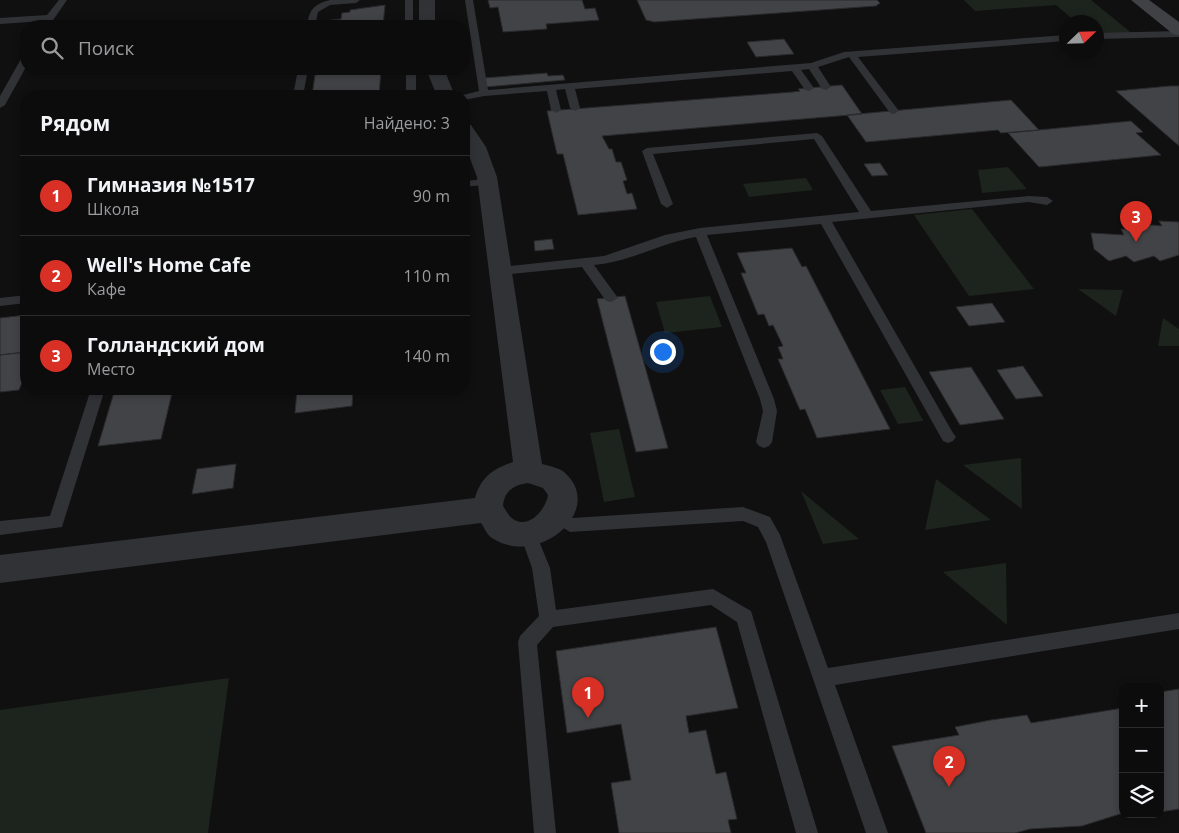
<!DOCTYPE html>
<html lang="ru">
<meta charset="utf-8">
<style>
body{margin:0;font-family:"Open Sans",sans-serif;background:#151516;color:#f1f3f6}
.controls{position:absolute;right:15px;bottom:15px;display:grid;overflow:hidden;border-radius:10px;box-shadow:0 2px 8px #0003}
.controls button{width:45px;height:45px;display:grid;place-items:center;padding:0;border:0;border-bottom:1px solid #2c2c2e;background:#0c0c0d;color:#f1f3f6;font:25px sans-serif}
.compass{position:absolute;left:1059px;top:15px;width:45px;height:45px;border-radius:50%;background:#0c0c0d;box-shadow:0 2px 8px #0003;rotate:67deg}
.you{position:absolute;left:662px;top:351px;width:18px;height:18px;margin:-12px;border:4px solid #fff;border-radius:50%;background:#1a73e8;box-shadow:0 0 0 8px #1a73e833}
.badge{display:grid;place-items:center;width:32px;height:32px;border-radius:50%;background:#d93025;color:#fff;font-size:16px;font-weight:700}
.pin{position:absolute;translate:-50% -41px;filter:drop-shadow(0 1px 2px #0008)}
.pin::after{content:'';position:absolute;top:26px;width:18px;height:15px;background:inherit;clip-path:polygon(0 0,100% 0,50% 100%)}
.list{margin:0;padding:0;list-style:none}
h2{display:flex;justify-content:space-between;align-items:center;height:65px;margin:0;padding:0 20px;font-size:21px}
h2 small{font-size:16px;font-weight:400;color:#9a9b9d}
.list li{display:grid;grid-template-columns:32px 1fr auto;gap:15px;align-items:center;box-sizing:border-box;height:80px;padding:0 20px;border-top:1px solid #2c2c2e}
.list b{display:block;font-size:19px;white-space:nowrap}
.list p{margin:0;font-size:16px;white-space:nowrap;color:#9a9b9d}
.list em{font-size:16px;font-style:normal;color:#9a9b9d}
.icon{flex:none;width:28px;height:28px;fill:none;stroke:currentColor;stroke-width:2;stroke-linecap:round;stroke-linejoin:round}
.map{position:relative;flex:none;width:1179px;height:833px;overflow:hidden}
.search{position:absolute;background:#0c0c0d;box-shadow:0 2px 8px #0003;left:20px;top:20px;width:450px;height:55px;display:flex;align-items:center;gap:12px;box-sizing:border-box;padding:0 18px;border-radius:20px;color:#9a9b9d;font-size:19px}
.panel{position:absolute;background:#0c0c0d;box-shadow:0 2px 8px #0003;left:20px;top:90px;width:450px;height:305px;border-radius:20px}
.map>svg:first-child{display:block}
</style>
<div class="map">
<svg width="1179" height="833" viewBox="0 0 1179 833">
<rect width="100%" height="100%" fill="#101011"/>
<path fill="#1d231d" d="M 964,0 L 1091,0 L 1134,35 L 1097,34 L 1096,22 L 1076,22 L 1056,5 L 975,11 Z
M 1008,167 L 1027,189 L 982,193 L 978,170 Z
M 806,178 L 813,190 L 749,197 L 743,184 Z
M 972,209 L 1034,289 L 969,296 L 914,215 Z
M 1078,289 L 1123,290 L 1116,316 Z
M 710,296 L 722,327 L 665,333 L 656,302 Z
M 1163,318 L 1179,329 L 1179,346 L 1158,346 Z
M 905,387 L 923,420 L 923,421 L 898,424 L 880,390 Z
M 619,429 L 635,497 L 604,502 L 590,433 Z
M 1021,458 L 1022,509 L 963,465 Z
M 936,479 L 991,520 L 925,530 Z
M 801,491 L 859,539 L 823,544 Z
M 1006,563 L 1007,625 L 943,572 Z
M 229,678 L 208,833 L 0,833 L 0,710 Z"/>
<path fill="#424346" stroke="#2a2a2d" d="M 488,0 L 582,0 L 585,9 L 595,8 L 599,20 L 546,24 L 547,29 L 503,32 L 498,7 L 490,8 Z
M 637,0 L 877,0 L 880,3 L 876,6 L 654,22 L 646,20 Z
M 385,5 L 383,26 L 330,26 L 331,20 L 341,19 L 342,13 L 350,12 L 350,10 Z
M 784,39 L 794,54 L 756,57 L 747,42 Z
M 324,69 L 381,69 L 379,96 L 312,96 L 315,75 L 323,74 Z
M 547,73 L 548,76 L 563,75 L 565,80 L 486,87 L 484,78 Z
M 842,85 L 862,114 L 602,136 L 609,149 L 612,149 L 616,162 L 621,162 L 627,180 L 623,181 L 627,194 L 632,193 L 637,209 L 578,215 L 563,154 L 557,154 L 547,111 L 793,92 L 800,91 L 798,89 Z
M 1170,86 L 1179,86 L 1179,146 L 1116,91 Z
M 1011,100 L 1039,130 L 1001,133 L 998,130 L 866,142 L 847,115 Z
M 1131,121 L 1143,132 L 1136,133 L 1161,155 L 1039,167 L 1008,133 Z
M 880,163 L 888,175 L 872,176 L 864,164 Z
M 1159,221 L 1179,222 L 1179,255 L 1160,261 L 1154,256 L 1134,262 L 1126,256 L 1109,261 L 1094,249 L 1091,233 L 1124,235 L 1121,229 L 1144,230 L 1140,224 L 1162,226 Z
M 552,239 L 554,249 L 535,251 L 534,241 Z
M 792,248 L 802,267 L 806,266 L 890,429 L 817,438 L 805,409 L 800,410 L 778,359 L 783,359 L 778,347 L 783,346 L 773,325 L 769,326 L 764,314 L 758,315 L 741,273 L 746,273 L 737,253 Z
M 625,296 L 668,448 L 636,452 L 597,299 Z
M 992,303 L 1005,322 L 969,326 L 956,307 Z
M 26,315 L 26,352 L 0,355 L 0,318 Z
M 26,352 L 26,372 L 19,390 L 0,392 L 0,355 Z
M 1023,366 L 1043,396 L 1016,399 L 997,370 Z
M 971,367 L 1004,419 L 960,425 L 929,372 Z
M 115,389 L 173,389 L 161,439 L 98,446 Z
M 279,389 L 353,389 L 352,406 L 295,413 L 297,390 L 279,393 Z
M 236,464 L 233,488 L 192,494 L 197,469 Z
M 716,627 L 738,708 L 686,716 L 689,733 L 706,730 L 716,774 L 726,772 L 737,819 L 728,820 L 731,833 L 619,833 L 611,783 L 631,780 L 621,724 L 567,733 L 556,651 Z
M 1179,689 L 1179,809 L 1160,812 L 1160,692 Z
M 1123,708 L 1123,813 L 1082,826 L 1030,829 L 1015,833 L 926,833 L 892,746 L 959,735 L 955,727 L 991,720 L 1027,715 L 1031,723 Z"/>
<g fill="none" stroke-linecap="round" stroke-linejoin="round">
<path fill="#313236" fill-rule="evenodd" d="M 59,0 L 67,0 L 49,26 L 41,26 L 43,21 L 0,24 L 0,18 L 47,15 Z
M 330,0 L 360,0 L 356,3 L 330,5 L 318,12 L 315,26 L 307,26 C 309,10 314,4 330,0 Z
M 405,0 L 413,0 L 413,26 L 405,26 Z
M 465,0 L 473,0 L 488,90 L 811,63 L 844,52 L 1066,35 L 1066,41 L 858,57 L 899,111 L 894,114 L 890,113 L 849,57 L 818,67 L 831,87 L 826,90 L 822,89 L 809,69 L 801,70 L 814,88 L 809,91 L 805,90 L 792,71 L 575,89 L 580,108 L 575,111 L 570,108 L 565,89 L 556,90 L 561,110 L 556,113 L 551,110 L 547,91 L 484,96 L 464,100 L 464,96 L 459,96 L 479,91 Z
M 1179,31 L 1179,37 L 1096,39 L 1096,33 Z
M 26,56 L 26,67 L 5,105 L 0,108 L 0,96 L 21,59 Z
M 298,69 L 308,69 L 303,96 L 293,96 Z
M 406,69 L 416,69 L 416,96 L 406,96 Z
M 817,133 L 822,136 L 871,211 L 1029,196 L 1047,197 L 1053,201 L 1047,205 L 1029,202 L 832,222 L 953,433 L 956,437 L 953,441 L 948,443 L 943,441 L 821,224 L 707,235 L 774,399 L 777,411 L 772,442 L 769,446 L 764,448 L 759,446 L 756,442 L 763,411 L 760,399 L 696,237 C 661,243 629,262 594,265 L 618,298 L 611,302 L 606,301 L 582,267 L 501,275 L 495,271 L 501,267 L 604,256 L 665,235 L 700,228 L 859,212 L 814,139 L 653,154 L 673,204 L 667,208 L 661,204 L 642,151 L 647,148 Z
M 488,179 L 494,182 L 492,184 L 464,187 L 464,181 Z
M 26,295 L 26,303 L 0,306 L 0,298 Z
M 91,389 L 105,389 L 62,527 L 0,535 L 0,521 L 50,516 Z
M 743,507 L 770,517 L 780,535 L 828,668 L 1179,613 L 1179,629 L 835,685 L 888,833 L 866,833 L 766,542 L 758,527 L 743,521 L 570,532 L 552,521 L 550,516 L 552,511 L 558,509 L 573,518 Z
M 528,527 L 534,529 L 550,568 L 556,610 L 713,589 L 751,611 L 818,833 L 796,833 L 737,622 L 711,605 L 553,627 L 537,645 L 556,833 L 534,833 L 518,642 L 520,636 L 539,616 L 532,568 L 520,534 L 522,529 Z"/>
<path fill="#313236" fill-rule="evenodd" d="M 419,0 L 435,0 L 435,26 L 419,26 Z
M 426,69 L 444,69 L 455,96 L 437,96 Z
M 464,123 L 471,125 L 486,147 L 497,177 L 542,464 C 549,466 559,468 564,472 C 607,509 539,569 492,538 C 487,535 484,527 481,523 L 0,583 L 0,555 L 475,498 C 481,477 493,469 513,462 L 477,177 L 464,143 ZM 528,483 L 543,488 L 548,495 C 546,509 529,530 513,519 C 509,517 506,510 503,506 C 504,491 514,485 528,483 Z"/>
<path fill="#404145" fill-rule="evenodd" d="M 1131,0 L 1149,0 L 1179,22 L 1179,35 L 1173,34 Z"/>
</g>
</svg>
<div class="controls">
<button>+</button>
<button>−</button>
<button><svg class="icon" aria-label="layers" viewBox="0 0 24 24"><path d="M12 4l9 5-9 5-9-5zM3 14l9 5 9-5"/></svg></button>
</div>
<svg class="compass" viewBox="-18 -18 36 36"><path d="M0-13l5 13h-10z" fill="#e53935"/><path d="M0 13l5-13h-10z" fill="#9a9b9d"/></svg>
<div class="you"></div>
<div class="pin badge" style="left:588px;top:718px">1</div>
<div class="pin badge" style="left:949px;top:787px">2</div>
<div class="pin badge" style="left:1136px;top:242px">3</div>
<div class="search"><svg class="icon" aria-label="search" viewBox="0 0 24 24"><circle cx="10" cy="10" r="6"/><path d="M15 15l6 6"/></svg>Поиск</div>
<section class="panel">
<h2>Рядом<small>Найдено: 3</small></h2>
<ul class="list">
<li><span class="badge">1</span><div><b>Гимназия №1517</b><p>Школа</p></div><em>90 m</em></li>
<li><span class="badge">2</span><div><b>Well's Home Cafe</b><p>Кафе</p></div><em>110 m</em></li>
<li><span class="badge">3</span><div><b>Голландский дом</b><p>Место</p></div><em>140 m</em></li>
</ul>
</section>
</div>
